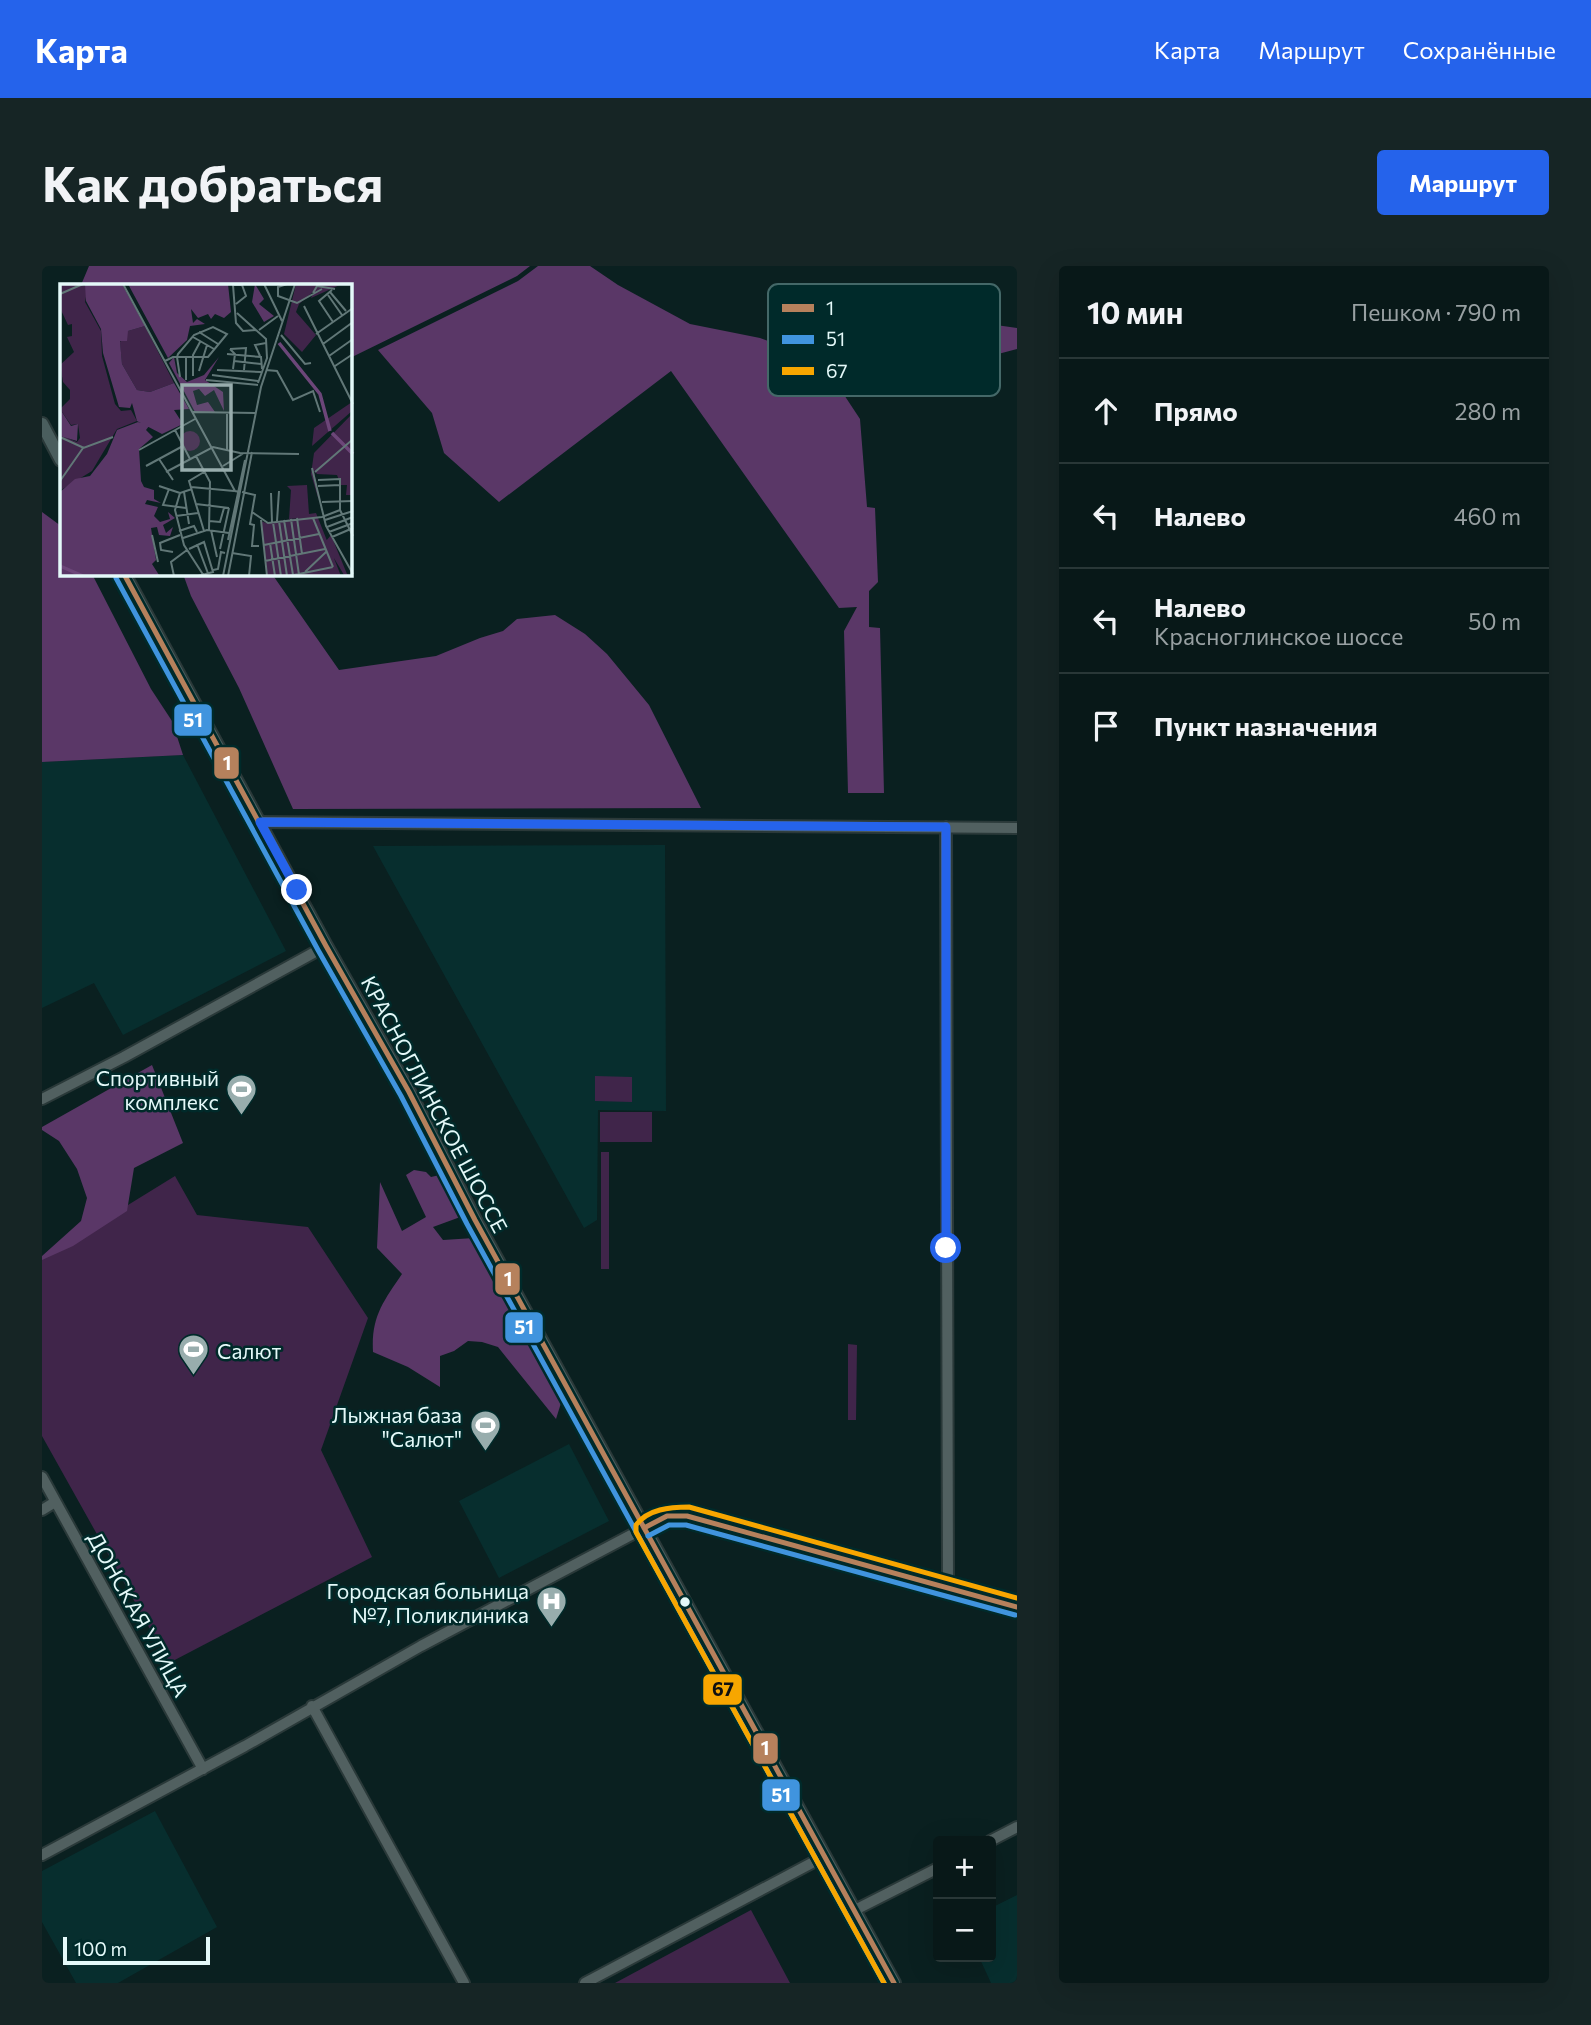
<!DOCTYPE html>
<html lang="ru">
<meta charset="utf-8">
<style>
body{margin:0;font-family:Commissioner,sans-serif;background:#162525;color:#f1f3f6}
.controls{position:absolute;right:21px;bottom:21px;display:grid;overflow:hidden;border-radius:7px;box-shadow:0 7px 28px #0002}
.controls button{width:63px;height:63px;display:grid;place-items:center;padding:0;border:0;border-bottom:2px solid #293737;background:#081818;color:#f1f3f6;font:35px sans-serif}
.scale{position:absolute;left:21px;bottom:18px;width:147px;box-sizing:border-box;padding-left:7px;border:4px solid #e4f9f9;border-top:0;font-size:19px;line-height:24px;white-space:nowrap;color:#e4f9f9;-webkit-text-stroke:5px #002a2a;paint-order:stroke}
.stop{position:absolute;width:21px;height:21px;margin:-16px;border:5px solid #2563eb;border-radius:50%;background:#fff}
.stop.end{background:#2563eb;border-color:#fff;box-shadow:0 2px 7px #0008}
.list{margin:0;padding:0;list-style:none}
h2{display:flex;justify-content:space-between;align-items:center;height:91px;margin:0;padding:0 28px;font-size:30px}
h2 small{font-size:23px;font-weight:400;color:#98a0a2}
.list li{display:grid;grid-template-columns:46px 1fr auto;gap:21px;align-items:center;box-sizing:border-box;height:105px;padding:0 28px;border-top:2px solid #293737}
.list b{display:block;font-size:26px;white-space:nowrap}
.list p{margin:0;font-size:23px;white-space:nowrap;color:#98a0a2}
.list em{font-size:23px;font-style:normal;color:#98a0a2}
.icon{flex:none;width:38px;height:38px;fill:none;stroke:currentColor;stroke-width:2;stroke-linecap:round;stroke-linejoin:round}
.map{position:relative;flex:none;width:975px;height:1717px;overflow:hidden;border-radius:7px}
header{display:flex;align-items:center;gap:42px;box-sizing:border-box;height:98px;padding:0 35px;background:#2563eb;color:#fff}
header strong{font-size:33px}
nav{display:flex;gap:38px;margin-inline-start:auto;font-size:24px}
.intro{display:flex;align-items:center;justify-content:space-between;box-sizing:border-box;height:168px;padding:0 42px}
h1{margin:0;font-size:49px}
.button{padding:18px 32px;border-radius:7px;background:#2563eb;color:#fff;font-size:24px;font-weight:700}
main{display:flex;gap:42px;padding:0 42px}
aside{flex:1;background:#081818;border-radius:7px;box-shadow:0 7px 28px #0002}
.map>svg:first-child{display:block}
</style>
<header>
<strong>Карта</strong>
<nav><a>Карта</a><a>Маршрут</a><a>Сохранённые</a></nav>
</header>
<div class="intro"><h1>Как добраться</h1><a class="button">Маршрут</a></div>
<main>
<div class="map">
<svg width="975" height="1717" viewBox="0 0 975 1717">
<rect width="100%" height="100%" fill="#0a2020"/>
<path fill="#072e2e" d="M 141,489 L 244,685 L 81,769 L 52,717 L 0,742 L 0,496 Z
M 623,579 L 624,845 L 556,844 L 555,954 L 542,962 L 331,580 Z
M 527,1178 L 567,1255 L 457,1312 L 417,1235 Z
M 113,1545 L 175,1661 L 76,1717 L 34,1717 L 0,1656 L 0,1605 Z
M 975,1629 L 975,1717 L 949,1717 L 937,1691 L 949,1691 L 949,1642 Z"/>
<path fill="#40254a" d="M 553,810 L 590,811 L 590,836 L 553,835 Z
M 558,846 L 610,846 L 610,876 L 558,876 Z
M 559,886 L 567,886 L 567,1003 L 559,1003 Z
M 133,910 L 155,949 L 266,961 L 326,1052 L 279,1184 L 330,1291 L 127,1397 L 0,1170 L 0,992 Z
M 806,1078 L 815,1079 L 814,1154 L 806,1154 Z
M 709,1644 L 748,1717 L 573,1717 Z"/>
<path fill="#5a3767" d="M 47,0 L 488,0 L 475,10 L 308,92 L 308,19 L 39,19 Z
M 496,0 L 548,0 L 576,19 L 648,58 L 718,72 L 779,94 L 818,153 L 825,241 L 833,242 L 836,316 L 827,325 L 827,361 L 838,362 L 842,527 L 806,527 L 802,365 L 815,341 L 797,342 L 629,105 L 457,236 L 402,187 L 390,147 L 336,84 L 476,15 Z
M 947,58 L 975,62 L 975,83 L 941,92 L 915,87 L 913,76 L 929,70 Z
M 0,246 L 19,260 L 19,308 L 50,308 L 109,423 L 130,455 L 141,489 L 0,496 Z
M 141,308 L 230,308 L 297,404 L 394,390 L 438,372 L 461,365 L 475,353 L 513,349 L 543,368 L 565,388 L 607,439 L 659,542 L 251,543 L 197,422 L 149,330 Z
M 110,799 L 141,877 L 92,902 L 85,945 L 31,980 L 0,994 L 0,990 L 39,955 L 45,932 L 35,903 L 17,875 L 0,864 L 0,861 Z
M 372,904 L 384,906 L 389,911 L 402,908 L 421,950 L 391,961 L 401,974 L 432,972 L 519,1137 L 514,1153 L 456,1081 L 440,1076 L 426,1075 L 412,1085 L 398,1090 L 398,1121 L 366,1101 L 331,1086 C 329,1051 341,1036 360,1008 L 335,982 L 338,916 L 360,965 L 384,951 L 364,909 Z"/>
<g fill="none" stroke-linecap="round" stroke-linejoin="round">
<defs>
<path id="minor" d="M 218,556 L 975,562
M 904,561 L 906,1323
M 0,833 L 82,791 L 284,680
M 0,1211 L 161,1503
M 0,1244 L 13,1236
M 270,1440 L 422,1717
M 948,1575 L 975,1561
M 0,1589 L 203,1480 L 379,1380 L 625,1250 L 645,1250 L 678,1259 L 975,1341
M 813,1644 L 896,1602
M 543,1717 L 783,1590"/>
<path id="major" d="M 0,158 L 19,194
M 82,308 L 284,680 L 367,826 L 433,954 L 852,1717"/>
</defs>
<use href="#minor" stroke="#2a3939" stroke-width="14"/>
<use href="#major" stroke="#2a3939" stroke-width="16"/>
<use href="#minor" stroke="#516060" stroke-width="10"/>
<use href="#major" stroke="#4a5e5e" stroke-width="12"/>
<defs>
<path id="bus-1" d="M 82,308 L 284,680 L 367,826 L 433,954 L 852,1717
M 602,1262 L 625,1250 L 645,1250 L 975,1341"/>
<path id="bus-2" d="M 74,312 L 276,684 L 359,830 L 425,958 L 842,1717
M 606,1270 L 627,1259 L 644,1259 L 973,1349"/>
<path id="bus-3" d="M 842,1717 L 594,1266 L 594,1259 C 606,1243 628,1241 647,1241 L 975,1332"/>
</defs>
<use href="#bus-1" stroke="#002a2a" stroke-width="10"/>
<use href="#bus-2" stroke="#002a2a" stroke-width="10"/>
<use href="#bus-3" stroke="#002a2a" stroke-width="10"/>
<use href="#bus-1" stroke="#b6815c" stroke-width="5"/>
<use href="#bus-2" stroke="#4094de" stroke-width="5"/>
<use href="#bus-3" stroke="#f7a600" stroke-width="5"/>
</g>
<g fill="none" stroke-linecap="round" stroke-linejoin="round">
<path stroke="#2563eb" stroke-width="9" d="M 255,624 L 218,556 L 904,561 L 904,982"/>
</g>
<defs>
<symbol id="stadium-pin" viewBox="-11 -11 22 30"><path d="M0 17L-7.5 6A9.5 9.5 0 1 1 7.5 6Z" fill="#98adad" stroke="#002a2a"/><path d="M0-5a6.5 5 0 1 0 0 10a6.5 5 0 1 0 0-10ZM-3.5-1.8h7v3.6h-7Z" fill="#fff"/></symbol>
<symbol id="hospital-pin" viewBox="-11 -11 22 30"><path d="M0 17L-7.5 6A9.5 9.5 0 1 1 7.5 6Z" fill="#98adad" stroke="#002a2a"/><path d="M-5-5h3v3.5h4V-5h3V5h-3V1.5h-4V5h-3Z" fill="#fff"/></symbol>
</defs>
<g fill-rule="evenodd">
<use href="#stadium-pin" x="182" y="806" width="35" height="47"/>
<use href="#stadium-pin" x="134" y="1066" width="35" height="47"/>
<use href="#stadium-pin" x="426" y="1142" width="35" height="47"/>
<use href="#hospital-pin" x="492" y="1318" width="35" height="47"/>
</g>
<circle fill="#e4f9f9" stroke="#002a2a" stroke-width="2.5" cx="643" cy="1336" r="6"/>
<g text-anchor="middle" dominant-baseline="central" stroke-width="5" stroke-linejoin="round" paint-order="stroke">
<g font-size="21" fill="#e4f9f9" stroke="#002a2a" text-anchor="end">
<text x="177" y="811">Спортивный<tspan x="177" dy="24">комплекс</tspan></text>
<text x="175" y="1084" text-anchor="start">Салют</text>
<text x="420" y="1148">Лыжная база<tspan x="420" dy="24">"Салют"</tspan></text>
<text x="487" y="1324">Городская больница<tspan x="487" dy="24">№7, Поликлиника</tspan></text>
</g>
<g font-size="21" fill="#e4f9f9" stroke="#002a2a">
<text transform="translate(393 838) rotate(62)">КРАСНОГЛИНСКОЕ ШОССЕ</text>
<text transform="translate(97 1348) rotate(61)">ДОНСКАЯ УЛИЦА</text>
</g>
</g>
<g transform="translate(18 18)">
<rect width="292" height="292" fill="#0a2020"/>
<path d="M 0,0 L 28,2 L 25,18 L 41,47 L 42,72 L 55,120 L 61,127 L 71,126 L 77,137 L 57,145 L 32,187 L 1,206 L 2,152 L 17,158 L 20,154 L 18,140 L 11,141 L 0,125 L 10,115 L 10,106 L 3,98 L 0,81 L 14,68 L 7,53 L 12,52 L 12,40 L 8,41 L 0,24 ZM 236,0 L 282,0 L 251,14 L 254,7 L 239,20 L 236,28 L 256,51 L 242,68 L 224,50 ZM 85,42 L 114,99 L 90,108 L 77,106 L 62,80 L 60,58 L 68,47 ZM 292,118 L 292,127 L 252,162 L 254,144 ZM 292,130 L 292,211 L 286,211 L 287,201 L 281,201 L 277,191 L 257,190 L 254,186 L 259,217 L 251,190 L 254,169 ZM120 157a10 10 0 1 1 20 0a10 10 0 1 1-20 0ZM 247,201 L 249,230 L 256,229 L 281,292 L 207,292 L 201,237 L 206,239 L 239,234 L 229,235 L 231,206 L 227,202 ZM 271,251 L 287,290 L 292,292 L 284,291 L 268,264 L 266,257 Z" fill="#40254a"/>
<path d="M 25,0 L 62,0 L 85,42 L 68,47 L 67,57 L 60,57 L 62,80 L 77,106 L 90,108 L 114,99 L 129,125 L 114,126 L 123,140 L 102,150 L 77,137 L 72,119 L 70,124 L 59,123 L 43,69 L 41,45 L 26,17 ZM 68,0 L 168,0 L 171,28 L 164,34 L 155,30 L 151,35 L 148,30 L 138,34 L 131,25 L 133,39 L 137,35 L 145,40 L 130,42 L 127,56 L 108,74 ZM 195,0 L 204,15 L 199,20 L 214,32 L 204,38 L 192,18 ZM 114,73 L 117,89 L 127,98 L 144,91 L 159,73 L 145,96 L 163,108 L 164,127 L 154,106 L 145,112 L 139,105 L 133,107 L 137,121 L 148,118 L 155,128 L 135,128 L 109,79 ZM 0,125 L 11,142 L 18,140 L 17,157 L 0,152 ZM 78,138 L 89,142 L 86,146 L 93,153 L 79,165 L 81,197 L 84,203 L 94,206 L 94,215 L 101,219 L 87,216 L 85,220 L 98,223 L 94,232 L 100,238 L 110,235 L 108,228 L 115,234 L 103,241 L 106,249 L 113,243 L 110,252 L 99,251 L 97,243 L 91,244 L 96,276 L 92,280 L 99,291 L 0,292 L 0,208 L 15,195 L 30,192 L 47,170 L 57,146 Z" fill="#5a3767"/>
<path fill="none" stroke="#6c4679" stroke-width="3.5" d="M 219,59 L 260,110 L 270,147M 272,149 L 293,170M 0,282 L 23,292"/>
<path fill="none" stroke="#617777" stroke-width="2" d="M 63,0 L 175,207 L 180,208M 204,0 L 222,37M 227,0 L 218,3 L 218,12 L 237,19 L 262,5M 272,6 L 259,17 L 273,38M 270,8 L 286,27M 253,9 L 257,2 L 275,5M 0,10 L 23,0M 268,11 L 282,31M 176,20 L 186,12 L 182,1 L 173,1 L 176,39 L 183,47 L 196,46M 244,22 L 293,120M 177,29 L 206,55 L 207,74 L 198,99M 199,46 L 218,32M 139,48 L 158,60M 256,50 L 293,24M 221,51 L 245,80 L 251,79M 133,53 L 154,65M 263,60 L 293,38M 170,65 L 186,64 L 184,86M 170,65 L 175,70 L 173,85M 167,70 L 201,73 L 202,85M 200,72 L 195,61 L 206,59M 269,72 L 293,55M 105,77 L 113,73 L 148,73 L 167,50 L 153,43 L 134,51 L 118,70 L 117,73 L 120,93M 174,77 L 201,80M 275,82 L 293,70M 157,86 L 201,88M 206,86 L 217,87 L 233,116 L 253,107 L 260,128M 139,87 L 147,61M 152,91 L 198,97M 133,92 L 133,71 L 140,58M 126,96 L 126,73M 146,96 L 198,101M 133,128 L 195,129M 167,129 L 167,166M 115,146 L 130,175M 0,153 L 24,164M 79,166 L 135,135M 136,172 L 150,198 L 149,246M 99,175 L 113,196M 86,182 L 123,162M 163,182 L 184,169M 252,184 L 266,242 L 293,290M 106,188 L 153,163 L 180,169 L 239,170M 255,188 L 292,156M 258,196 L 280,195 L 280,226 L 293,252M 0,197 L 23,164 L 53,153M 99,202 L 120,209M 258,202 L 280,201M 131,203 L 174,207M 109,205 L 103,221 L 126,224M 132,205 L 120,209 L 115,226 L 124,261 L 144,292M 124,208 L 129,240M 182,208 L 195,211 L 190,240 L 194,241 L 192,262 L 199,262M 211,209 L 212,238M 262,218 L 293,217M 136,220 L 169,224M 192,228 L 208,239 L 262,233 L 280,226M 116,232 L 138,229M 237,234 L 242,270M 253,234 L 273,283M 231,235 L 239,291M 201,236 L 207,292M 224,236 L 233,291M 265,236 L 293,227M 149,237 L 160,238 L 164,224M 217,237 L 219,207M 219,237 L 227,292M 213,238 L 221,292M 267,243 L 293,233M 151,246 L 157,273M 119,247 L 134,242 L 137,248M 144,247 L 129,197 L 144,188M 269,248 L 293,239M 92,251 L 98,278M 272,253 L 293,244M 123,254 L 147,246 L 169,249M 168,256 L 185,176M 210,259 L 215,292M 137,260 L 149,292M 204,261 L 259,250M 129,265 L 144,258 L 153,288 L 138,292M 160,265 L 169,224M 113,268 L 101,266 L 100,259 L 120,251M 172,269 L 191,272 L 189,292M 205,277 L 265,265M 153,286 L 158,285 L 161,268 L 165,269M 245,288 L 266,268M 114,292 L 111,278 L 127,266M 163,292 L 201,103 L 235,0M 168,292 L 192,168M 229,292 L 273,283"/>
<path fill="#98adad" fill-opacity="0.15" stroke="#98adad" stroke-width="3.5" d="M 122,101 L 171,101 L 171,186 L 122,186 Z"/>
<rect width="292" height="292" fill="none" stroke="#e4f9f9" stroke-width="3.5"/>
</g>
<rect x="726" y="18" width="232" height="112" rx="10" fill="#002a2a" stroke="#446868" stroke-width="2"/>
<rect x="740" y="38" width="32" height="8" fill="#b6815c"/>
<rect x="740" y="69" width="32" height="9" fill="#4094de"/>
<rect x="740" y="101" width="32" height="8" fill="#f7a600"/>
<g font-size="19" fill="#e4f9f9">
<text x="784" y="49">1</text>
<text x="784" y="80">51</text>
<text x="784" y="112">67</text>
</g>
<g stroke="#002a2a" stroke-width="2.5">
<rect x="131" y="437" width="40" height="34" rx="7" fill="#4094de"/>
<rect x="171" y="480" width="27" height="34" rx="7" fill="#b6815c"/>
<rect x="452" y="996" width="27" height="34" rx="7" fill="#b6815c"/>
<rect x="462" y="1045" width="40" height="33" rx="7" fill="#4094de"/>
<rect x="660" y="1407" width="41" height="33" rx="7" fill="#f7a600"/>
<rect x="710" y="1466" width="27" height="33" rx="7" fill="#b6815c"/>
<rect x="719" y="1512" width="40" height="34" rx="7" fill="#4094de"/>
</g>
<g font-size="19" text-anchor="middle" font-weight="bold" fill="#fff">
<text x="151" y="461">51</text>
<text x="185" y="504">1</text>
<text x="466" y="1020">1</text>
<text x="482" y="1068">51</text>
<text x="723" y="1489">1</text>
<text x="739" y="1536">51</text>
</g>
<g font-size="19" text-anchor="middle" font-weight="bold" fill="#111">
<text x="681" y="1430">67</text>
</g>
</svg>
<div class="controls">
<button>+</button>
<button>−</button>
</div>
<div class="scale">100 m</div>
<div class="stop" style="left:904px;top:982px"></div>
<div class="stop end" style="left:255px;top:624px"></div>
</div>
<aside>
<h2>10 мин<small>Пешком · 790 m</small></h2>
<ul class="list">
<li><svg class="icon" aria-label="ahead" viewBox="0 0 24 24"><path d="M12 20V5M6 11l6-6 6 6"/></svg><div><b>Прямо</b></div><em>280 m</em></li>
<li><svg class="icon" aria-label="left" viewBox="0 0 24 24"><path d="M17 20v-9H6M10 6l-5 5 5 5"/></svg><div><b>Налево</b></div><em>460 m</em></li>
<li><svg class="icon" aria-label="left" viewBox="0 0 24 24"><path d="M17 20v-9H6M10 6l-5 5 5 5"/></svg><div><b>Налево</b><p>Красноглинское шоссе</p></div><em>50 m</em></li>
<li><svg class="icon" aria-label="arrive" viewBox="0 0 24 24"><path d="M6 21V4h12l-3 4 3 4H6"/></svg><div><b>Пункт назначения</b></div></li>
</ul>
</aside>
</main>
